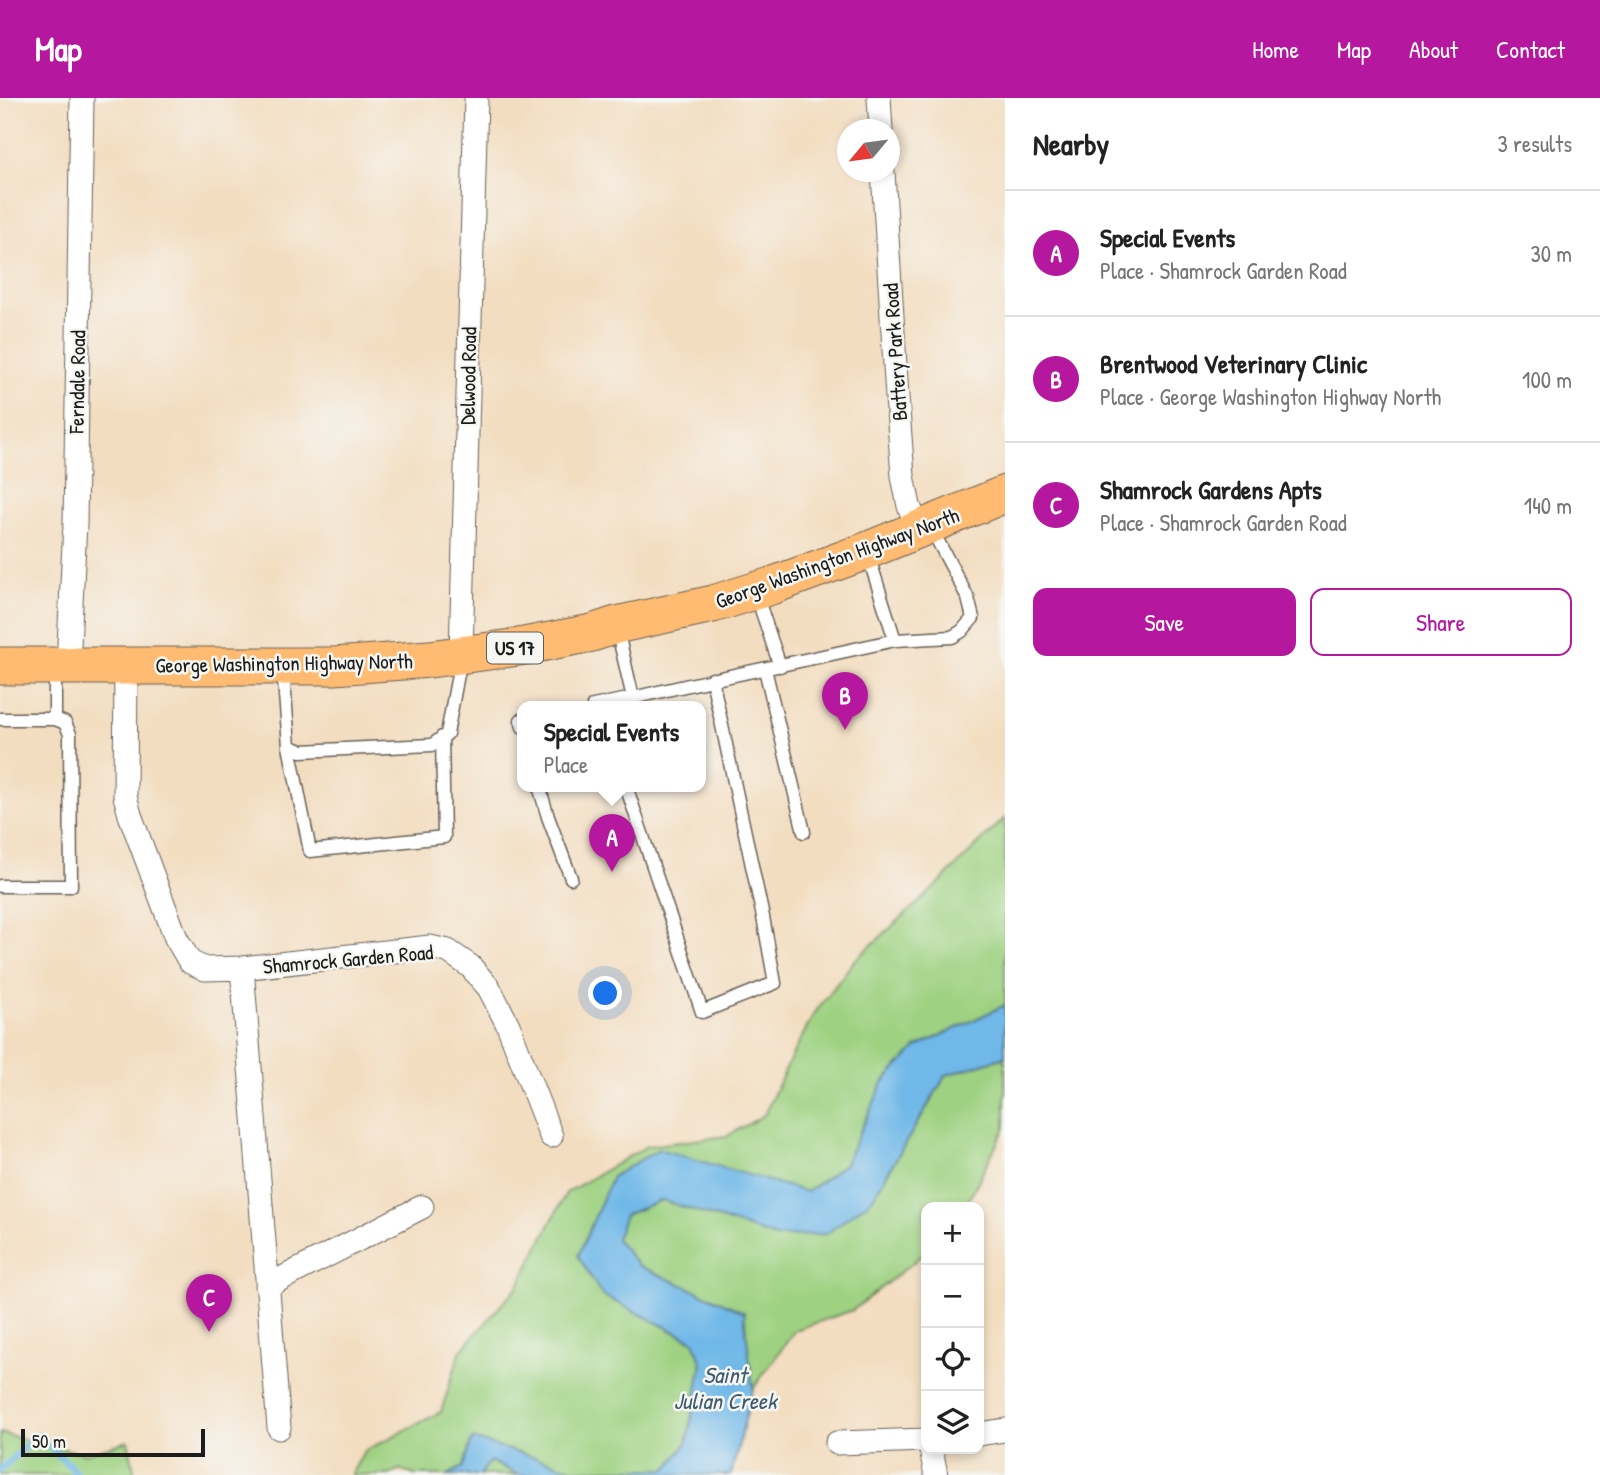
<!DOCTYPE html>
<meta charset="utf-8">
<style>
body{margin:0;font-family:"Patrick Hand",sans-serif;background:#f2f2f2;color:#222}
.controls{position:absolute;right:21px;bottom:21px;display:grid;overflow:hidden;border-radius:14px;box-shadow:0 4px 10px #0003}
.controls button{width:63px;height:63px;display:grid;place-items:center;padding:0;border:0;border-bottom:2px solid #e0e0e0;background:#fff;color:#222;font:35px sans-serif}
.compass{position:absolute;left:837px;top:21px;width:63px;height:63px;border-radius:50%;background:#fff;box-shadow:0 4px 10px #0003;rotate:241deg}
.scale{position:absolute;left:21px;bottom:18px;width:184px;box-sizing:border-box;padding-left:7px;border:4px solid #1c1c1c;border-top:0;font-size:19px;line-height:24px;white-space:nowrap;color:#1c1c1c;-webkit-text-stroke:5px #f6f6f2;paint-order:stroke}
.you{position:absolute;left:606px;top:896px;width:24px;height:24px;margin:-18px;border:5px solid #fff;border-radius:50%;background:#1a73e8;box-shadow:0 0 0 10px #1a73e833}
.badge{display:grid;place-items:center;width:46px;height:46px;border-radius:50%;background:#b5179e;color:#fff;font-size:23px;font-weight:700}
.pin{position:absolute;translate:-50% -58px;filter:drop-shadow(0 2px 4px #0008)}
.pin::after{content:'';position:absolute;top:37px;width:24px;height:21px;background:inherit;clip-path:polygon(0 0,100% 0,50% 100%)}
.popup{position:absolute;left:517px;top:603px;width:189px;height:91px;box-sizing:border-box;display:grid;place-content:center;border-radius:14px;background:#fff;filter:drop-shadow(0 2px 5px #0005);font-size:23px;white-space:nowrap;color:#767676}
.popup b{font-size:26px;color:#222}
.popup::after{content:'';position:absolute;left:50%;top:100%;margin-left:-14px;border:14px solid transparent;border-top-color:#fff}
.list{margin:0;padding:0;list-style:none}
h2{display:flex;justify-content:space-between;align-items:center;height:91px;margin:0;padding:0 28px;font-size:30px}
h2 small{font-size:23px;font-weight:400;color:#767676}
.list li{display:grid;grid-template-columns:46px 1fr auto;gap:21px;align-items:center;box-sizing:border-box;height:126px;padding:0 28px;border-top:2px solid #e0e0e0}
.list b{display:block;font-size:26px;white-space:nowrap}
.list p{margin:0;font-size:23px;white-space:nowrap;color:#767676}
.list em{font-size:23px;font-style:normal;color:#767676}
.actions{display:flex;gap:14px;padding:21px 28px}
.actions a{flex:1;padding:16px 0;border:2px solid #b5179e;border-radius:14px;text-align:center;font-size:24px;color:#b5179e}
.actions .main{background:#b5179e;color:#fff}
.icon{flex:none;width:38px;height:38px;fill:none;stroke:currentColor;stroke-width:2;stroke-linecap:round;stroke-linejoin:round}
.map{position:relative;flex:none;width:1005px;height:1377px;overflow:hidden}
header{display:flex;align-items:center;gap:42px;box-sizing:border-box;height:98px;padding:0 35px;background:#b5179e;color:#fff}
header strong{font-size:33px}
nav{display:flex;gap:38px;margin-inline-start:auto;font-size:24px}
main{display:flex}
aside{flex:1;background:#fff}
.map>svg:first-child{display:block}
</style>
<header>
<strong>Map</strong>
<nav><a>Home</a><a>Map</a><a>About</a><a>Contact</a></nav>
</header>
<main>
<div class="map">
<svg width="1005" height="1377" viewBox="0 0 1005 1377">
<rect width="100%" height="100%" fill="#f6f6f2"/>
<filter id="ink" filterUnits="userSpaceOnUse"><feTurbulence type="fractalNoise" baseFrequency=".0143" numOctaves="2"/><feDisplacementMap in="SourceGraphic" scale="14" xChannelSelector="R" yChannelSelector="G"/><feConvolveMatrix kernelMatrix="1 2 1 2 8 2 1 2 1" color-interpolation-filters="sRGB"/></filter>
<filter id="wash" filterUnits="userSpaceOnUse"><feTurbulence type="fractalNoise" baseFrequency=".00686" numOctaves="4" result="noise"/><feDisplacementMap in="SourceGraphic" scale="28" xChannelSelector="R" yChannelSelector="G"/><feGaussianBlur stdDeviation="1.57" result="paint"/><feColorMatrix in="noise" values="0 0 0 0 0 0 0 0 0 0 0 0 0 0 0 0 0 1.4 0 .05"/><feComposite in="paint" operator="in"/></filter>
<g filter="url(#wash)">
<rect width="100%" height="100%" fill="#f3ddc0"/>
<path fill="#9ed181" stroke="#5d764e" stroke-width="2" d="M 1005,720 L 1005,907 L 917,949 L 884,983 L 845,1066 L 806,1094 L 659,1051 L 612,1079 L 602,1197 L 695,1244 L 702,1265 L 687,1345 L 667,1371 L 577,1372 L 472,1342 L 463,1370 L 448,1377 L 414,1377 L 400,1371 L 390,1377 L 351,1377 L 364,1353 L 441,1314 L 460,1254 L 519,1187 L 566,1095 L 647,1048 L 727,1038 L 764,1017 L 791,960 L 814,916 L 854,863 L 932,792 Z
M 1005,959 L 1005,1030 L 965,1109 L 926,1109 L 926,1154 L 853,1212 L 795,1232 L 753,1291 L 743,1214 L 639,1168 L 616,1141 L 625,1117 L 662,1102 L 776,1139 L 872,1101 L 946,977 Z
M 0,1335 L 85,1356 L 128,1343 L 135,1377 L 0,1377 Z
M 490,1363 L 519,1377 L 480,1377 Z"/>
<path fill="#6fb8e8" stroke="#466a82" stroke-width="2" d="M 1005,907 L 1005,959 L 946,977 L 872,1101 L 826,1136 L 776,1139 L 662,1102 L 625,1117 L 616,1141 L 639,1168 L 744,1214 L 753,1291 L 731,1377 L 519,1377 L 490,1363 L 480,1377 L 448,1377 L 463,1369 L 472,1341 L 577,1372 L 667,1371 L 687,1345 L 702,1266 L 694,1243 L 602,1197 L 578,1158 L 612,1079 L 659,1051 L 807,1094 L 845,1066 L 884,983 L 917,949 Z"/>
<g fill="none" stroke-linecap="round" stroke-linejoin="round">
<path stroke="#6fb8e8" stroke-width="7" d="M 0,1372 L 38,1337 L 72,1370 L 77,1377"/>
</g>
</g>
<g filter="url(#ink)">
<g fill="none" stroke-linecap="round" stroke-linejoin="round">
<defs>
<path id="service" d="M 756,496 L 780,568
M 895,542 L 952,539 L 962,533 L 973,520 L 968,500 L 931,430
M 283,570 L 289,648 L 301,653 L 432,647 L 447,636 L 461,560
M 765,571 L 804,734
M 633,600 C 720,579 808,562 895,542 L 868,457
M 593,608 L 633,600 L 617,531
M 0,621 L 55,621 L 55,571
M 523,622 L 521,622 L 523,629
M 289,648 L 310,753 L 444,739 L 442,639
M 539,688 L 548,719 L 571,780
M 626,688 L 702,914 L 775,885 L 763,819 L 712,581
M 0,788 L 71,788 L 70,636 L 65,625 L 55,621"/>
<path id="minor" d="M 879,0 L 881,32
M 883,74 L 897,299 L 903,378 L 909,408 L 919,432
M 461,556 L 476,0
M 68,568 L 75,425 L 82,0
M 126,569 L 125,698 L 130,717 L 176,840 L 190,864 L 205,871 L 242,870 L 430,849 L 448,853 L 470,868 L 489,890 L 508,927 L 551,1038
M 242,870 L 279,1330
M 267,1188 L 422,1109
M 979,1336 L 1005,1332
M 837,1345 L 926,1342
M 931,1351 L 936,1377"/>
<path id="primary" d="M 0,568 L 334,568 L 430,561 L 519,549 L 592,535 L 616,527 L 713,506 L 771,488 L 866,453 L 1005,396"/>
</defs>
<use href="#service" stroke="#676055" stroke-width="15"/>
<use href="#minor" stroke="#676055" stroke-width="25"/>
<use href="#primary" stroke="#676055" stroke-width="39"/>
<use href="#service" stroke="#fff" stroke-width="12"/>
<use href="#minor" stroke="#fff" stroke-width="23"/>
<use href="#primary" stroke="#ffbb71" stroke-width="37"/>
</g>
</g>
<g text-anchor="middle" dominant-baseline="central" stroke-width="5" stroke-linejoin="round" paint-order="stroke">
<rect fill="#f6f6f2" stroke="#5d5d5c" stroke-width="2" x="487" y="534.5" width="56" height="31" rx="5"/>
<g font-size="19" font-weight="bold" fill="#1c1c1c">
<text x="515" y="550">US 17</text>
</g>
<g font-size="21" fill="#1c1c1c" stroke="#f6f6f2">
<text transform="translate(895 254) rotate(-94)">Battery Park Road</text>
<text transform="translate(468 278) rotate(-89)">Delwood Road</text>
<text transform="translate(77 284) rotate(-89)">Ferndale Road</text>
<text transform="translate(837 460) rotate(-20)">George Washington Highway North</text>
<text transform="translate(284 565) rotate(-1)">George Washington Highway North</text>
<text transform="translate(348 861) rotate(-5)">Shamrock Garden Road</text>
</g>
<g font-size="23" font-style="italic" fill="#3d5a6e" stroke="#f6f6f2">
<text x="725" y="1276">Saint<tspan x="725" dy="26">Julian Creek</tspan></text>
</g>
</g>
</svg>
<div class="controls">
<button>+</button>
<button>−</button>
<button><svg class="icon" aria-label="locate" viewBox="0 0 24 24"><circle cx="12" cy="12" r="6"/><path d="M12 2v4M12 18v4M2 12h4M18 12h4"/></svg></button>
<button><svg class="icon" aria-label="layers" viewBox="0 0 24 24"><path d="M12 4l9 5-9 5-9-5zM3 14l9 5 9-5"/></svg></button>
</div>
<svg class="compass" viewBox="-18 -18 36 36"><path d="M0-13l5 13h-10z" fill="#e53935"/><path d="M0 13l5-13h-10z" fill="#767676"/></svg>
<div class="scale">50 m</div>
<div class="you"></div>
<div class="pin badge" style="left:612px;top:774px">A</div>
<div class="popup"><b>Special Events</b>Place</div>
<div class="pin badge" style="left:845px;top:632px">B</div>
<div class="pin badge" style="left:209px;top:1234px">C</div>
</div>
<aside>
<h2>Nearby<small>3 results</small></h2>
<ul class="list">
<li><span class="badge">A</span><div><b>Special Events</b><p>Place · Shamrock Garden Road</p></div><em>30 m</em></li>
<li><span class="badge">B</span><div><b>Brentwood Veterinary Clinic</b><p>Place · George Washington Highway North</p></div><em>100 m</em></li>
<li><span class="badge">C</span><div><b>Shamrock Gardens Apts</b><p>Place · Shamrock Garden Road</p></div><em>140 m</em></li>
</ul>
<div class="actions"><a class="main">Save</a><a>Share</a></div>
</aside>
</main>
